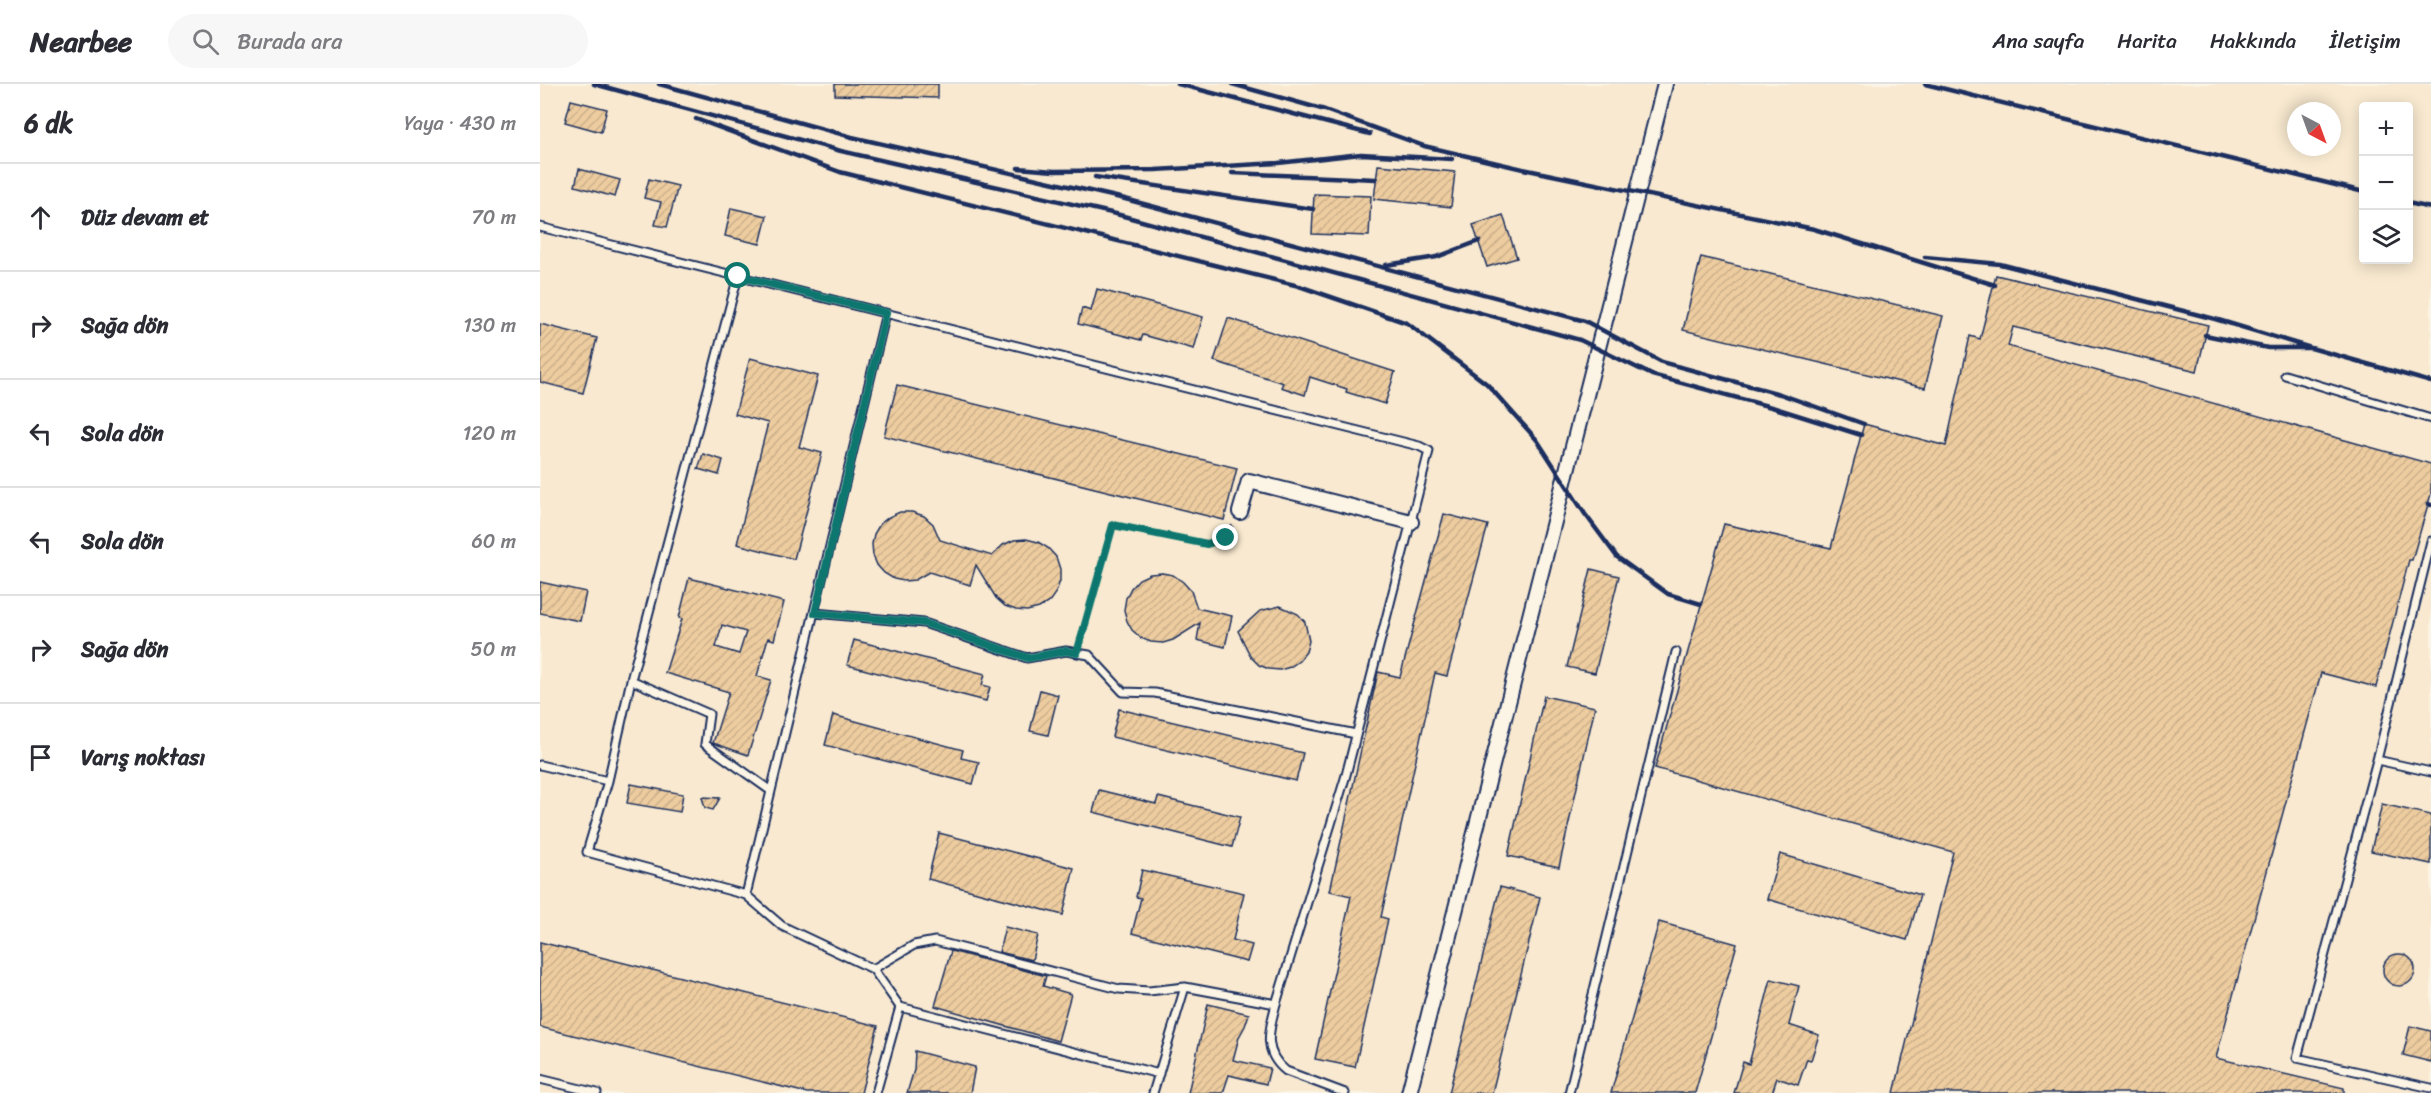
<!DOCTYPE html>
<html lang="tr">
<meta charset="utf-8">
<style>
body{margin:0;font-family:Sriracha,sans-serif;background:#f7f7f7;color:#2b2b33}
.controls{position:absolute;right:18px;top:18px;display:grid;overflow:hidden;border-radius:6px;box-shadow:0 3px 15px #0003}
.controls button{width:54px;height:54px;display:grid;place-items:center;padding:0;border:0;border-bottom:2px solid #e1e1e2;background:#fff;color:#2b2b33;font:30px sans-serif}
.compass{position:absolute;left:1747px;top:18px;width:54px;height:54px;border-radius:50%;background:#fff;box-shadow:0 3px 15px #0003;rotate:139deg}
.stop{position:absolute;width:18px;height:18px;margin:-14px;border:4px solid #0f766e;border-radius:50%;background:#fff}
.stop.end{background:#0f766e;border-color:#fff;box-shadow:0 2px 6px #0008}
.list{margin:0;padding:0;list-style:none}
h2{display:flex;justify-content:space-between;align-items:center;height:78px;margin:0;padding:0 24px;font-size:26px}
h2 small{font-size:20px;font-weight:400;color:#7c7c81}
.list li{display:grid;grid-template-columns:39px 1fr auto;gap:18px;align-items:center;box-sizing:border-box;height:108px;padding:0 24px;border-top:2px solid #e1e1e2}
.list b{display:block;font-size:22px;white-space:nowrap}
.list em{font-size:20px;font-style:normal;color:#7c7c81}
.icon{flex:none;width:33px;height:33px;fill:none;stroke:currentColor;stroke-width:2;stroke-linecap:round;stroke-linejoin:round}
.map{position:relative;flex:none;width:1891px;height:1009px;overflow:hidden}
header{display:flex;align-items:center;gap:36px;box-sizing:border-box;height:84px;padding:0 30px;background:#fff;border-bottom:2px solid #e1e1e2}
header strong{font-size:28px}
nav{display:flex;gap:33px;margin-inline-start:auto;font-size:21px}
.search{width:420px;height:54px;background:#f7f7f7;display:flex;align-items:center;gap:15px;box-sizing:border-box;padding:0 21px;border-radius:33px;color:#7c7c81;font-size:22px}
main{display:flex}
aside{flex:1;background:#fff}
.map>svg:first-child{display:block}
</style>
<header>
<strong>Nearbee</strong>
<div class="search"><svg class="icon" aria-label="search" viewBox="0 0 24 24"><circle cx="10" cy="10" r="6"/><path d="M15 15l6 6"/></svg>Burada ara</div>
<nav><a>Ana sayfa</a><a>Harita</a><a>Hakkında</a><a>İletişim</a></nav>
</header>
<main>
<aside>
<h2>6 dk<small>Yaya · 430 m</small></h2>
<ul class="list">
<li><svg class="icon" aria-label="ahead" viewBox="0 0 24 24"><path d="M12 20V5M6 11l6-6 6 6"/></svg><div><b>Düz devam et</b></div><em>70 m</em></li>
<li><svg class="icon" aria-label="right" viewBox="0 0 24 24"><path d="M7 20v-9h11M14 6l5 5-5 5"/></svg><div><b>Sağa dön</b></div><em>130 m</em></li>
<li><svg class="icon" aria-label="left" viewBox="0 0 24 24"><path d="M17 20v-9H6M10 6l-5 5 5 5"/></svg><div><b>Sola dön</b></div><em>120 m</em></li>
<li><svg class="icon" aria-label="left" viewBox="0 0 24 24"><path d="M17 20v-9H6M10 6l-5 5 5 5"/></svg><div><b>Sola dön</b></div><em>60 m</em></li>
<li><svg class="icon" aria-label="right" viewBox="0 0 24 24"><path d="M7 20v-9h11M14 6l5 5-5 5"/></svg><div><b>Sağa dön</b></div><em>50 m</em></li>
<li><svg class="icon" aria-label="arrive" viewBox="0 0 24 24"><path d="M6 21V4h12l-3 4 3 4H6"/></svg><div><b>Varış noktası</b></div></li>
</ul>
</aside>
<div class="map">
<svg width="1891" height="1009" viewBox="0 0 1891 1009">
<defs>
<pattern id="building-hatch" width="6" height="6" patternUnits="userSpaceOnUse" patternTransform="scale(1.5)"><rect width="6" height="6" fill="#edcc9f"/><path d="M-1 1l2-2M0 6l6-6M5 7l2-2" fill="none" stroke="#cbb08b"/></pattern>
</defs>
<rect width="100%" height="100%" fill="#fcf5e5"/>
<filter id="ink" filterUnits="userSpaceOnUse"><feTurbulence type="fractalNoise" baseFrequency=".0167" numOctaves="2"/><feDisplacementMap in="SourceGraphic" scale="12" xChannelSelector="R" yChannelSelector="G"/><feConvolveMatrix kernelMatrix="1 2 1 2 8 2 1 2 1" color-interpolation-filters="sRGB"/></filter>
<g filter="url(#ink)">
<path fill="#f8e9d0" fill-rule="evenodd" d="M 0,0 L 1891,0 L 1891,1009 L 0,1009 ZM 1824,22 L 1868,22 L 1868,176 L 1824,176 ZM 1756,27 L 1792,27 L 1792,63 L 1756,63 Z"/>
<path fill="url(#building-hatch)" stroke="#1b2f5e" stroke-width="1.5" fill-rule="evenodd" d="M 295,0 L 398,0 L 398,14 L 295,11 Z
M 31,16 L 67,25 L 61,48 L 25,38 Z
M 838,81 L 915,88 L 911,123 L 834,115 Z
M 39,85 L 80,96 L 75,113 L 35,102 Z
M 109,95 L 138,102 L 127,143 L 115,141 L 121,118 L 104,114 Z
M 774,110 L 831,112 L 829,152 L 772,150 Z
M 191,124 L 227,132 L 220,160 L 185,152 Z
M 963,131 L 977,174 L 947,183 L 933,141 Z
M 1161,173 L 1403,232 L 1385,304 L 1143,246 Z
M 1456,191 L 1668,241 L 1657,287 L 1473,243 L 1468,262 L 1891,380 L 1891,410 L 1872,476 L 1869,476 L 1836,603 L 1781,589 L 1676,974 L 1804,1004 L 1804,1009 L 1354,1009 L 1413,768 L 1115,684 L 1184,440 L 1291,464 L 1324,340 L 1406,362 L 1430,252 L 1440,255 Z
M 557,205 L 663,233 L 654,265 L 603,251 L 601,256 L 538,240 L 542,224 L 551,227 Z
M 688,234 L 855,288 L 845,320 L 806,308 L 807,305 L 770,293 L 765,311 L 741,303 L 743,299 L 674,277 Z
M 0,240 L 57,254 L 43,309 L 0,298 Z
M 210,274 L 278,292 L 259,363 L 282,369 L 254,475 L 197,460 L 228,339 L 195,330 Z
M 357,301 L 697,384 L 684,436 L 344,352 Z
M 163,370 L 183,376 L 179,391 L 158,385 Z
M 360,428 L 372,428 L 384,432 L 393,440 L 400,456 L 452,472 L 463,461 L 474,456 L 486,455 L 498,458 L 508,464 L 516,473 L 520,485 L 520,497 L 516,508 L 509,518 L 499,524 L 487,527 L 476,526 L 465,522 L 456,514 L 436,481 L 430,501 L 389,488 L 375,496 L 364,497 L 354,495 L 344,489 L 337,481 L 333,471 L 332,460 L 334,450 L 340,440 L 349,433 Z
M 904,430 L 948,441 L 907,592 L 895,589 L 841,833 L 848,835 L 815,983 L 775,975 L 811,812 L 790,807 L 838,588 L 860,593 Z
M 1051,485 L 1079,492 L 1055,589 L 1027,583 Z
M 622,489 L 633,491 L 643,498 L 651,507 L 657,524 L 692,532 L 685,563 L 657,556 L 660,539 L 633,556 L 623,559 L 611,558 L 601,554 L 592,546 L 587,537 L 584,526 L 586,514 L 591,504 L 599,495 L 610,490 Z
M 149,494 L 244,518 L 234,556 L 228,554 L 217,592 L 231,596 L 208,671 L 173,659 L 189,608 L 125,589 L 142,535 L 139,534 ZM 182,541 L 206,548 L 199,570 L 176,563 Z
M 0,498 L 46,508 L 40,537 L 0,529 Z
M 740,522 L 758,530 L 765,538 L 769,557 L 766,568 L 759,577 L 750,583 L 740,586 L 729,585 L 719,581 L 711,573 L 698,547 L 720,527 Z
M 314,556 L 445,590 L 442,601 L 450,603 L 446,617 L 307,581 Z
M 500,606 L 518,611 L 508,651 L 490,647 Z
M 1004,612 L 1055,623 L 1019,783 L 968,772 Z
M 579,625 L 763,669 L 756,697 L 572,653 Z
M 293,631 L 423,666 L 421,674 L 439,678 L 433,700 L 285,661 Z
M 91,700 L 143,710 L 140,728 L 87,719 Z
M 559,706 L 616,720 L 618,713 L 700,733 L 692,763 L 553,728 Z
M 162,713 L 180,714 L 173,726 L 165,724 Z
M 1842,720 L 1891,731 L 1891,780 L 1831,767 Z
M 399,749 L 534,784 L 523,831 L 388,795 Z
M 1240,770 L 1380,811 L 1367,856 L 1227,815 Z
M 602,786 L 704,809 L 693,856 L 712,861 L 707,878 L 592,849 L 601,814 L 596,813 Z
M 960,803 L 1000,813 L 952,1009 L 909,1009 Z
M 1119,838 L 1197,860 L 1155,1009 L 1071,1009 Z
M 465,843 L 498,851 L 492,876 L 459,868 Z
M 0,858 L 338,942 L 321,1009 L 267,1009 L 0,943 Z
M 411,867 L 506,892 L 503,902 L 531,910 L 518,957 L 395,922 Z
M1843 886a16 16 0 1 1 32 0a16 16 0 1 1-32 0Z
M 1231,895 L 1259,902 L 1249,941 L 1279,951 L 1271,976 L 1267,975 L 1258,1001 L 1237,994 L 1232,1009 L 1194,1009 L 1203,978 L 1209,980 Z
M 668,920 L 709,930 L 705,942 L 699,953 L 693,976 L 730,984 L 726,1000 L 689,991 L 683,1009 L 648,1009 Z
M 1870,942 L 1891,947 L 1891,978 L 1863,971 Z
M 375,967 L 435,983 L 430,1009 L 367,1009 L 374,986 Z"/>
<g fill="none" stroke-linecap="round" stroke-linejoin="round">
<defs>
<path id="lane" d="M 0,143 L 879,362 L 889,367 L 806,691 L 736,920 L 645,903 L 613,1009
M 198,192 L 91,596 L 169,630 L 165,660 L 231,707
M 1745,291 L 1891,335
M 1891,457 L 1837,676 L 1757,974 L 1891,1004
M 275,529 L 384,539 L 487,574 L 526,567 L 549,571 L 583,608 L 615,609 L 816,650
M 91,596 L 68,697 L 47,768 L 206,811 L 346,229
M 1837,676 L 1891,688
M 0,681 L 68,697
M 206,811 L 242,842 L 333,885 L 360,923 L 619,990
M 333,885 L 374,861 L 395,857 L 579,905 L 609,907 L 645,903
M 736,920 C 729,946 722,968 746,987 L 805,1009
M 0,995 L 57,1009
M 336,1009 L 360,923
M 1029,1009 L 1136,568"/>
<path id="street" d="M 700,428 L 709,397 L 871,438
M 869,1009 L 1125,0"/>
</defs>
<use href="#lane" stroke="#1b2f5e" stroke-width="11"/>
<use href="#street" stroke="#1b2f5e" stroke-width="18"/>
<path stroke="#1b2f5e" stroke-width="3" stroke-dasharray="1.5 4.5" stroke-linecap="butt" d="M 540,560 L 573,441 L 667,460 L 686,454 L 693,440"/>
<use href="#lane" stroke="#fcf5e5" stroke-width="7"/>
<use href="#street" stroke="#fcf5e5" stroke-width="14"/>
<path stroke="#1b2f5e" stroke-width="4.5" d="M 54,0 L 301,67 L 576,130 L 1040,256 L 1112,291 L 1235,324 L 1321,351
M 119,0 L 312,53 L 585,115 L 1045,237 L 1122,278 L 1240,310 L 1324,340
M 638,0 L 830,50
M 692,0 L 785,26 L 884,62 L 983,85 L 1274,145 L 1455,201
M 1385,0 L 1824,108
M 156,35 L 300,88 L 759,202 L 867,239 L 947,300 L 997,356 L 1045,430 L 1077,473 L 1128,510 L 1161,520
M 478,84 L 514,87 L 615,86 L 738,79 L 821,70 L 912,75
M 692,89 L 836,95
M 555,93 L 773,125
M 1868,119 L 1891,124
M 1385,173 L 1460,180 L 1675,235 L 1771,264
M 846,181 L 897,173 L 939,157
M 1665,251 L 1728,264 L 1771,264 L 1891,298
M 1888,420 L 1891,421"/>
</g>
</g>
<g fill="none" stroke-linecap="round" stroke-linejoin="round" filter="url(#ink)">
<path stroke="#0f766e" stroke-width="8" d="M 198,192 L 346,229 L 275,529 L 384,539 L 488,574 L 526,567 L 537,569 L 573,441 L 667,460 L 686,454"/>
</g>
</svg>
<div class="controls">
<button>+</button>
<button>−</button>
<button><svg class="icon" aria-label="layers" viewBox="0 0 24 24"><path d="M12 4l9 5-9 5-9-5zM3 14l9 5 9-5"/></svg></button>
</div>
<svg class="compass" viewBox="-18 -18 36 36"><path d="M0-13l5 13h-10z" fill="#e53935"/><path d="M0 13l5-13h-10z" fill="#7c7c81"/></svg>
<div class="stop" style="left:198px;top:192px"></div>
<div class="stop end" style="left:686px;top:454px"></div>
</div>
</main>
